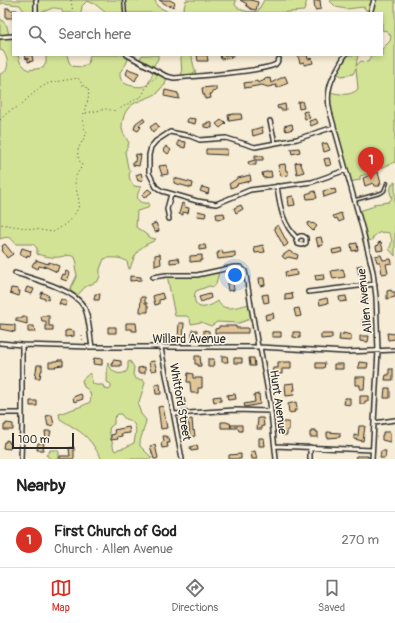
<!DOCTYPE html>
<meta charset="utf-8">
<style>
body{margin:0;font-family:Pangolin,sans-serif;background:#f2f2f2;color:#222}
.scale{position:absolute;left:12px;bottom:10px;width:62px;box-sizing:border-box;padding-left:4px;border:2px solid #2b2b2b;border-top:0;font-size:11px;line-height:14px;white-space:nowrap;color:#2b2b2b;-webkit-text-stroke:3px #fcf5e5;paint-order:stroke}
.you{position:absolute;left:235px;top:275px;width:14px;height:14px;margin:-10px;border:3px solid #fff;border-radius:50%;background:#1a73e8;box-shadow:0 0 0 6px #1a73e833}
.badge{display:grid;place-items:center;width:26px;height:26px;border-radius:50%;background:#d93025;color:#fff;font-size:13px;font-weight:700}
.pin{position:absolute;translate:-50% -33px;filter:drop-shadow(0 1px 2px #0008)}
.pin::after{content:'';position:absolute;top:21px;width:14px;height:12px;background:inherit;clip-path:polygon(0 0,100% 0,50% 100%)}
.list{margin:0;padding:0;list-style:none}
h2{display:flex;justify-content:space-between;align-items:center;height:52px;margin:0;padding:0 16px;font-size:17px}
h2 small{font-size:13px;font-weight:400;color:#767676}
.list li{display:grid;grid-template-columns:26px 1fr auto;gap:12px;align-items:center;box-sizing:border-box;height:56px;padding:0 16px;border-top:1px solid #e0e0e0}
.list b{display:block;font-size:15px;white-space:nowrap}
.list p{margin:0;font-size:13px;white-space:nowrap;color:#767676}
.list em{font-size:13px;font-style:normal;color:#767676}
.icon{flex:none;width:22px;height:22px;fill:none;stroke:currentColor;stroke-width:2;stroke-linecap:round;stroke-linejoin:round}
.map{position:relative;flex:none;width:395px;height:459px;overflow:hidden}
.search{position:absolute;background:#fff;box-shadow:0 2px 6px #0003;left:12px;right:12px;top:12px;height:44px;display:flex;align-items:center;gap:10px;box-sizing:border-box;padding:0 14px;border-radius:0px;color:#767676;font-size:15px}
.sheet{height:108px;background:#fff}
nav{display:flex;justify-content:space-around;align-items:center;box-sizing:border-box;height:56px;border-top:1px solid #e0e0e0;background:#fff;font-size:11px;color:#767676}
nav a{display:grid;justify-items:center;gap:2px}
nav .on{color:#d93025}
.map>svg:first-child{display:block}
</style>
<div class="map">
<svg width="395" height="459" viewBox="0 0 395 459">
<rect width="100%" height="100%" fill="#f7ecd5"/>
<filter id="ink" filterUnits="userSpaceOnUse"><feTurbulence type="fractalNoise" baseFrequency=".025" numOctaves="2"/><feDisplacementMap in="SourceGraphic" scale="8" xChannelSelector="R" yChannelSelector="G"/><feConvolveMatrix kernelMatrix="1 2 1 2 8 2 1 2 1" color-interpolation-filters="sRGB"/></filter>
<g filter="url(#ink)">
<path fill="#d3e396" stroke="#7f8760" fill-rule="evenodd" d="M 0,0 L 155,0 L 157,6 L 170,13 L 106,13 L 95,4 L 87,1 L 82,6 L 81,13 L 63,13 L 61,9 C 50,7 54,8 45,11 C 39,13 32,13 25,13 L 20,5 L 2,3 L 0,5 Z
M 186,0 L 236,0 L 235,5 C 240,11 250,13 258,11 L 264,0 L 307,0 L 304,11 L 277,13 L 178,13 L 184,8 Z
M 329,0 L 395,0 L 395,162 L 381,168 L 377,167 L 369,169 L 368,174 L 360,176 L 360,180 L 349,182 L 329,107 L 330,92 C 339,94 350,97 358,89 L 356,68 L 353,74 L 342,76 L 336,73 L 346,55 L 358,55 L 356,66 L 361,61 L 368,62 L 371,55 L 382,55 L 382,49 L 390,41 L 391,36 L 387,31 L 382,30 L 382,13 L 368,13 L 364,7 L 346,9 L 336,7 Z
M 0,18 L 7,26 L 9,36 L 13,36 L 13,55 L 18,55 L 20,62 L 28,70 L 43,68 L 46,63 L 46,55 L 67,55 L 69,62 L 72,66 L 82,67 L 88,64 L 90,55 L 128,55 L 129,57 L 126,64 L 120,72 C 120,75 120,79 122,81 C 126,86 140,88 145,86 C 150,84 152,74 154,69 L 167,77 L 165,85 L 160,89 L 158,93 C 144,101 126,101 123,120 C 122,123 122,126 122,129 C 123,134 127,139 129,143 L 125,152 L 128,168 L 130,171 C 128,177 130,181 134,186 L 141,187 C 135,197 136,204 149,203 L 148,208 L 137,211 L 136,227 L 151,238 L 156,239 C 153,242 151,242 147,244 C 137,249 133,259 130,269 L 129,269 C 128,267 128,264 127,262 C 123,257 109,257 104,259 L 100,269 L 100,276 L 98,281 L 85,287 L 76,297 L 69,292 L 77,275 L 75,267 L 77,263 L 75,257 C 67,254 67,256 59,257 C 52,258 44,256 37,254 L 37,248 L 33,244 L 16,244 C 11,237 8,236 0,239 L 0,74 C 11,72 8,58 3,51 L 0,50 Z
M 142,55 L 158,55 L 158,59 L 152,68 L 139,61 Z
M 183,55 L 192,55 C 192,63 195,68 196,76 L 182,77 L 181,58 Z
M 395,182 L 395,256 L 389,249 C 392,244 393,239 389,233 C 382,231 374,233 372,240 L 364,242 L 356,212 L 375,206 L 373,204 L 389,202 L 392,198 L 390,192 L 392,184 Z
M 219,271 L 216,284 L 214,287 L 209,286 L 196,291 C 194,295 194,297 195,301 C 198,312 211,306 218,301 C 223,314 241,305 251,304 L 253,318 L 239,323 L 217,322 L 211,326 L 201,322 L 191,324 L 190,319 L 187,316 L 175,316 L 167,275 L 213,273 Z
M 130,361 L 134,367 L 133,375 L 136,379 L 143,380 L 145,383 L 138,405 L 141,414 L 146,420 C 145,429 139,439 140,446 L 151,457 L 151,459 L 101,459 C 100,454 97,452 95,448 C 86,433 74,428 60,419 L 59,414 C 69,410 82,407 90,402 C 92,395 90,390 84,387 L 82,380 L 90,373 L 93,384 L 96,385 L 103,385 L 104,388 L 109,390 L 111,388 L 111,384 L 107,382 C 108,375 106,369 108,363 C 112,372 117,376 126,372 L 128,368 L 128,362 ZM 118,414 L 121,414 L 125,419 C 139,422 136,432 134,443 L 124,448 L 118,449 L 116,451 L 114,450 L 109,430 L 110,427 L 114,424 L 114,418 Z
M 50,450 L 57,450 L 59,452 L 59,459 L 51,459 L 46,455 L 49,453 Z"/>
<path fill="#e3c697" stroke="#2b2b2b" d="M 159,0 L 170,0 L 175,3 L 173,7 L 170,5 L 170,7 Z
M 240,0 L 251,0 L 258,2 L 256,10 L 251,9 L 246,5 L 247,4 Z
M 320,0 L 321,9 L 315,10 L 314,1 Z
M 6,8 L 9,8 L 9,10 L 17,10 L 17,13 L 13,13 L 13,18 L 6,18 Z
M 25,55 L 32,55 L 33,61 L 28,62 L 28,58 L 26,59 Z
M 197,55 L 207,55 L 208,61 L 198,61 Z
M 220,55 L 233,55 L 233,57 L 221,59 Z
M 299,55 L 307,55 L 308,59 L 312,58 L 313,63 L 304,65 L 304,62 L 300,63 L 298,56 Z
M 128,69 L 139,73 L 135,81 L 126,74 Z
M 285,76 L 288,83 L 277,88 L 276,85 L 268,87 L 262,85 L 245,88 L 244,83 L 257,81 L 258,83 L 265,80 L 264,79 L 268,78 L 268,79 L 270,78 L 271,83 Z
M 211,87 L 216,87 L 216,91 L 212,92 L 212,94 L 210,94 L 211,98 L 205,99 L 205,95 L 203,95 L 202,88 Z
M 165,90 L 178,93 L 178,95 L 179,95 L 179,99 L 164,96 Z
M 302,101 L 304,108 L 299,109 L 298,102 Z
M 285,104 L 286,110 L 281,110 L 280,108 L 278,109 L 277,106 Z
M 307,111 L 310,118 L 305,119 L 303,112 Z
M 234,114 L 241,114 L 242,119 L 229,121 L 228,115 Z
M 143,118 L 145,121 L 139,125 L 141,127 L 138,131 L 134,129 L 136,123 Z
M 188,118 L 196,119 L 195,124 L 187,122 Z
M 316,119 L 318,123 L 311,126 L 309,121 Z
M 221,120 L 221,121 L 223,120 L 226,123 L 220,128 L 216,124 Z
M 207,122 L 212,123 L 212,128 L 204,127 L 204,124 L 207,124 Z
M 156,123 L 159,127 L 153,132 L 150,127 Z
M 292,124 L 293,129 L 286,131 L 284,126 Z
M 262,127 L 263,133 L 253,136 L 252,130 Z
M 178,141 L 186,142 L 185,148 L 178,146 Z
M 327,143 L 330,150 L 324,152 L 322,144 Z
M 166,146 L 171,150 L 168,154 L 163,150 Z
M 299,148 L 300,152 L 292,154 L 291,149 Z
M 206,149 L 227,149 L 227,155 L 206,154 Z
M 136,154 L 141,155 L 139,166 L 133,165 L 133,162 L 135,162 Z
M 255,155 L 263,156 L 263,160 L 256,160 L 256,165 L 249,165 L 248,162 L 255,160 Z
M 329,158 L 331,165 L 326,166 L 324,159 Z
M 300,162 L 304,172 L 297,174 L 295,163 Z
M 285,164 L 286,171 L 288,171 L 288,175 L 281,176 L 278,165 Z
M 167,165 L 168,174 L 162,175 L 159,166 Z
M 271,171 L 272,177 L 263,178 L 262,173 Z
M 378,172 L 381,184 L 379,184 L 380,186 L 374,186 L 373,183 L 365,186 L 363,178 Z
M 141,173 L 143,180 L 138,181 L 136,175 Z
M 250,175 L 251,181 L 237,184 L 238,185 L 231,188 L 229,184 L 238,178 Z
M 174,178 L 193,183 L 192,188 L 174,183 Z
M 202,187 L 209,189 L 208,194 L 200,191 Z
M 148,189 L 152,192 L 144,198 L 142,195 Z
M 331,189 L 332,190 L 335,189 L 336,193 L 324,197 L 323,191 Z
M 315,191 L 317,198 L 307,199 L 306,194 Z
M 293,196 L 295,205 L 289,206 L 288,197 Z
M 182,203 L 184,204 L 184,207 L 189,208 L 188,213 L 183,212 L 183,215 L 179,214 Z
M 241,205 L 243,209 L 236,213 L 234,208 Z
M 198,211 L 206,213 L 205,217 L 197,216 Z
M 224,213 L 225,218 L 217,219 L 216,214 Z
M 341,213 L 343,220 L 339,222 L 337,218 L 335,219 L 333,216 Z
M 309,222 L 312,224 L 313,223 L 317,226 L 313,231 L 307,225 Z
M 156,223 L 159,231 L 155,232 L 151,225 Z
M 278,225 L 288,244 L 284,247 L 274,228 Z
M 321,237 L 323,245 L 318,246 L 316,238 Z
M 381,242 L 383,250 L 377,251 L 376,246 L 379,245 L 378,243 Z
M 357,243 L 358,250 L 352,251 L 351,244 Z
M 5,244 L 13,254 L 7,258 L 2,250 L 3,249 L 2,246 Z
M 199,245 L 205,245 L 206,249 L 199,250 Z
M 263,245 L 265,252 L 255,253 L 254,247 Z
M 22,248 L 31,251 L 30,256 L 27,255 L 27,257 L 20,254 Z
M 342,248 L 343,252 L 333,254 L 332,250 Z
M 222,250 L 223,254 L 235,252 L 235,257 L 218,259 L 217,253 L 219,253 L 219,251 Z
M 289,251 L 298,255 L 297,259 L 288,257 L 285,259 L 282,256 Z
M 160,254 L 161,264 L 155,266 L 155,255 Z
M 202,255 L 202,260 L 200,261 L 190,262 L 190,256 Z
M 381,255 L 383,260 L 391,259 L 392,263 L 386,264 L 388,273 L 382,274 L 380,262 L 377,262 L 375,256 Z
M 177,258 L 179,259 L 180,262 L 170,263 L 170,259 Z
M 36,260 L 48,264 L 49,262 L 59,266 L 57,272 L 44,266 L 43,267 L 39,266 L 38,269 L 32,266 L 34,262 L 36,262 Z
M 362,265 L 364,274 L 359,275 L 357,266 Z
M 343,269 L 345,277 L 333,279 L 331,271 Z
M 296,270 L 297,275 L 286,277 L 285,272 Z
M 66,271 L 70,273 L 67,281 L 61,279 L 63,274 L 65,275 Z
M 323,274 L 324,279 L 316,280 L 315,275 Z
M 130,276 L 141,277 L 141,280 L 130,281 Z
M 259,278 L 264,278 L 265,285 L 260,286 Z
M 233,283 L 234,290 L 228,291 L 227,284 Z
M 27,287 L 34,289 L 32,294 L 25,292 Z
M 11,288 L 18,289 L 18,291 L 20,291 L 19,296 L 10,293 Z
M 391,290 L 392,292 L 395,292 L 395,297 L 387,299 L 387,291 Z
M 42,292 L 49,296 L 48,300 L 40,297 Z
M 162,293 L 164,299 L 159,300 L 159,304 L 155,305 L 153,296 Z
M 292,293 L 293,299 L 285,300 L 285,294 Z
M 95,294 L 100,294 L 99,300 L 94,300 Z
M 210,294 L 211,298 L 201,302 L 199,297 Z
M 268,294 L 269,302 L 264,303 L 262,295 Z
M 367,294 L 368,301 L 362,301 L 362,295 Z
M 346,296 L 347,301 L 340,302 L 339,297 Z
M 141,297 L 145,297 L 145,303 L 147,303 L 147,306 L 148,306 L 148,312 L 140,312 Z
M 327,298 L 328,303 L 320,305 L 319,300 Z
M 61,299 L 67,302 L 65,306 L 59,304 Z
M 299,308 L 301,316 L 296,317 L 294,309 Z
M 273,313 L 274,318 L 266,320 L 265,315 Z
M 41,316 L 49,316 L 49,326 L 53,326 L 53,331 L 46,331 L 46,321 L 42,321 Z
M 23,317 L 27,317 L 27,324 L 16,321 L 16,318 L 23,318 Z
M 362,320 L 368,320 L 367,326 L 362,326 Z
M 126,323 L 136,323 L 137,331 L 132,331 L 132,329 L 126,329 Z
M 179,323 L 184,323 L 183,339 L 178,339 Z
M 0,324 L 15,325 L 15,332 L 0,329 Z
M 28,326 L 34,326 L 35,332 L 28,332 Z
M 219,326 L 236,326 L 236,328 L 248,328 L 248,333 L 215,333 L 215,329 L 219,328 Z
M 108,327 L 116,327 L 116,333 L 108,333 Z
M 67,330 L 74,331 L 74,336 L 65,337 L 65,331 L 67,331 Z
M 192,330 L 197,330 L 197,339 L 192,339 Z
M 204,330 L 209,331 L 209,338 L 204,338 Z
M 272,332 L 281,332 L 281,337 L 272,337 Z
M 293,332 L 300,332 L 300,338 L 293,337 Z
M 343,333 L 351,335 L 351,341 L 339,340 L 340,334 L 343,335 Z
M 387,333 L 395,334 L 395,339 L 388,340 Z
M 321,334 L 332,334 L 332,338 L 321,339 Z
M 360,336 L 369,336 L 368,342 L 360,341 Z
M 195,356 L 200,356 L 201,366 L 198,366 L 198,364 L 195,364 Z
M 222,356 L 227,356 L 228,362 L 222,362 Z
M 94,358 L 102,359 L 102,365 L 93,364 Z
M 234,358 L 242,358 L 242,363 L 234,363 Z
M 249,358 L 254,358 L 255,366 L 250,366 Z
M 208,359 L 214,359 L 213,367 L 208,367 Z
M 58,360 L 63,360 L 63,365 L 55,366 L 56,367 L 49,367 L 49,362 L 53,362 L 53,361 L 58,361 Z
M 113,360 L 121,361 L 121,366 L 112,366 Z
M 154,361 L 157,370 L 151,371 L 149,362 Z
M 278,362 L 291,362 L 291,369 L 282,369 L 282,374 L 272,373 L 273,368 L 278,368 Z
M 359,362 L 368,363 L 367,368 L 358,368 Z
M 316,363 L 325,363 L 324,368 L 316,368 Z
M 334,364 L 343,364 L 343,369 L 334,369 Z
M 37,365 L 42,365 L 42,371 L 41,371 L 40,378 L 35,378 Z
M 145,367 L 145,373 L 138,373 L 138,368 Z
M 389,369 L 393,369 L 393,380 L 385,380 L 386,375 L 389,375 Z
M 188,373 L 193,374 L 193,378 L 202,378 L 202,388 L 198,388 L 198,393 L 191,393 L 190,382 L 187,382 Z
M 355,377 L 365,377 L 364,389 L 360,389 L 360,385 L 355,385 Z
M 294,383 L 295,390 L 293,390 L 294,395 L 286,396 L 285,384 Z
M 160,384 L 161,394 L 156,394 L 155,385 Z
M 385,388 L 390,388 L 390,398 L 384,398 Z
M 81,394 L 83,399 L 74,402 L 73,397 Z
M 235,394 L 236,399 L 228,400 L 227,395 Z
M 259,394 L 260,404 L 245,407 L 244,404 L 255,402 L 254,395 Z
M 221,396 L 221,401 L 214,402 L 213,397 Z
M 360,396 L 368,396 L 368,401 L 365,401 L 365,404 L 360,404 Z
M 184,398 L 186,406 L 180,407 L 179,399 Z
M 345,398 L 350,398 L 350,405 L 344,404 Z
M 30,401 L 37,401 L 37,406 L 30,406 Z
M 296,402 L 297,410 L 294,410 L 295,412 L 289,413 L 288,404 Z
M 163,406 L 167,428 L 161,429 L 158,407 Z
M 52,415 L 54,425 L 48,426 L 46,416 Z
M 258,418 L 263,418 L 264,426 L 262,426 L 262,429 L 257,429 Z
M 192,419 L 193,431 L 194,430 L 195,436 L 190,437 L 189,424 L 187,424 L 187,420 Z
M 221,422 L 227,422 L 228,423 L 230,423 L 231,428 L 221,428 Z
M 281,422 L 289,422 L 289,430 L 287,430 L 287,435 L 282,435 Z
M 6,423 L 13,424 L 13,430 L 4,430 L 4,425 L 6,425 Z
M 231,425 L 242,425 L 242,431 L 239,431 L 238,428 L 231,428 Z
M 359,426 L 365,426 L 363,441 L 354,439 L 354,435 L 358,436 Z
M 129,427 L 130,433 L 121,434 L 122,436 L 117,437 L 118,439 L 111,440 L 111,435 L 115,434 L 114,430 Z
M 312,430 L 316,430 L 316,432 L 318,432 L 318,437 L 310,437 L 310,432 L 312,432 Z
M 45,431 L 51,431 L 49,439 L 46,439 Z
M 327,432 L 340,433 L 340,437 L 327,438 Z
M 383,432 L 390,432 L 390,442 L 382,440 L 382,435 L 383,435 Z
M 163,436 L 167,436 L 167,438 L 169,438 L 170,443 L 167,443 L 168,447 L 162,448 L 161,443 L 164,441 Z
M 259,438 L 264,438 L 265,446 L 259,446 Z
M 6,440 L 9,441 L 9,443 L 11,443 L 10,449 L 3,448 L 4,442 L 6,442 Z
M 38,443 L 44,443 L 43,450 L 37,450 Z
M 155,445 L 158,458 L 156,459 L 154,459 L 150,446 Z
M 197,445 L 198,450 L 191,451 L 190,447 Z
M 74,447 L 74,459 L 60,459 L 60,456 L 70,456 L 69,448 Z
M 255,451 L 257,459 L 252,459 L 251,452 Z
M 381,451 L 386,451 L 385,458 L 380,458 Z
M 241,454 L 241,459 L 229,459 L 229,455 Z
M 356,456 L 368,456 L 368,459 L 355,459 Z"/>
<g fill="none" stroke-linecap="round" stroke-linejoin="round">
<defs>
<path id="service" d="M 124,0 L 125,13
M 355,200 L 381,193 L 384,191 L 387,183"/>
<path id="minor" d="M 36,0 L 36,13
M 370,13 L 374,0
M 0,37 L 13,36
M 127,55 L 166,76 L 174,78 C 189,77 266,71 276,64 C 277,63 278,61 279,59
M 345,55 C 334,75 324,88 330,112 L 363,231 L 373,272 L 376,297 L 378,351 L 372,459
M 270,121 L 275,143
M 334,127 L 297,139 L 255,147 L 226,138 L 200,140 L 190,136 L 170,132 L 156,141 L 151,147 L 149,155 L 149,173 L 156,187 L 162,191 L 197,201 L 216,204 L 250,190 L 312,182 L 346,170
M 277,186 C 280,206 282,224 297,238 L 296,241 L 298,244 L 302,245 L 306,243 L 306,238 L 303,236 L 300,236 L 297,238
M 169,219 L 167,209 L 171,194
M 15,273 C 34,279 74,289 84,307 C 89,315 90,337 92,347
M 153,277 L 166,275 L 197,275 L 234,267 L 240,267 L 245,271 L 246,276 L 258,347
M 308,292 L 375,284
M 0,343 L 22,345 L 92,347 L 260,347 L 346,352 L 395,350
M 260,347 L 270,403 L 276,459
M 161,348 L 182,459
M 0,413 L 22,413
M 174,414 L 235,410 L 271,411
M 374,423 L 395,420
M 275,446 L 372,450
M 21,459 L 22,428 L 22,345
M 310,459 L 310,447"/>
</defs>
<use href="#service" stroke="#2b2b2b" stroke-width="4.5"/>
<use href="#minor" stroke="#2b2b2b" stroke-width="6"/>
<path stroke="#2b2b2b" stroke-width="1" stroke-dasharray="1 3" stroke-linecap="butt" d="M 71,0 L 73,13
M 86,113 L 106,109 L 116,111 L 143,95 C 145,87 150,81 158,76
M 0,120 L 8,112 L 20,106 L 28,98 L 40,88 L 49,83 L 78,78 L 84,87 L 88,88 C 89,95 89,99 86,105 C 84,110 85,114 82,118 L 84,128 L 87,132 C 82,145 72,150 82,165 C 80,171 75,174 75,181 C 75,189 79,196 79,203 C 79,214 62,228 53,232 L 0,224
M 82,335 L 83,343"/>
<use href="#service" stroke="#fcf5e5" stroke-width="1.5"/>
<use href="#minor" stroke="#fcf5e5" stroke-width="3"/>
</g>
</g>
<g text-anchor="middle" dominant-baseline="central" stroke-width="3" stroke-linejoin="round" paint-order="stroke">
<g font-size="12" fill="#2b2b2b" stroke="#fcf5e5">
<text transform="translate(365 301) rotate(-96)">Allen Avenue</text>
<text x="189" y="339">Willard Avenue</text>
<text transform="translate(180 402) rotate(80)">Whitford Street</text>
<text transform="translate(278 402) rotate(82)">Hunt Avenue</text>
</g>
</g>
</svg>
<div class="scale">100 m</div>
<div class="you"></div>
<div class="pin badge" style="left:371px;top:180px">1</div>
<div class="search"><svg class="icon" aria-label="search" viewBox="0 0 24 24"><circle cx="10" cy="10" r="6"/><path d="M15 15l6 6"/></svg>Search here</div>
</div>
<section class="sheet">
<h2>Nearby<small></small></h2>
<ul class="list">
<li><span class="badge">1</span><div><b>First Church of God</b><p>Church · Allen Avenue</p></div><em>270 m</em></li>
</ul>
</section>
<nav>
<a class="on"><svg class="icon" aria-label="map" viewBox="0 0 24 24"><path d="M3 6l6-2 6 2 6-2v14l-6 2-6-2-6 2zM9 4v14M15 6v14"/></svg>Map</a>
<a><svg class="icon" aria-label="directions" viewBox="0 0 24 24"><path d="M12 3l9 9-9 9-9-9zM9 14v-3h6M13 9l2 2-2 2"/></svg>Directions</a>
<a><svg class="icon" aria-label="saved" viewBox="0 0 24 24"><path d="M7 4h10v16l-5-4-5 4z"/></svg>Saved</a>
</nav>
